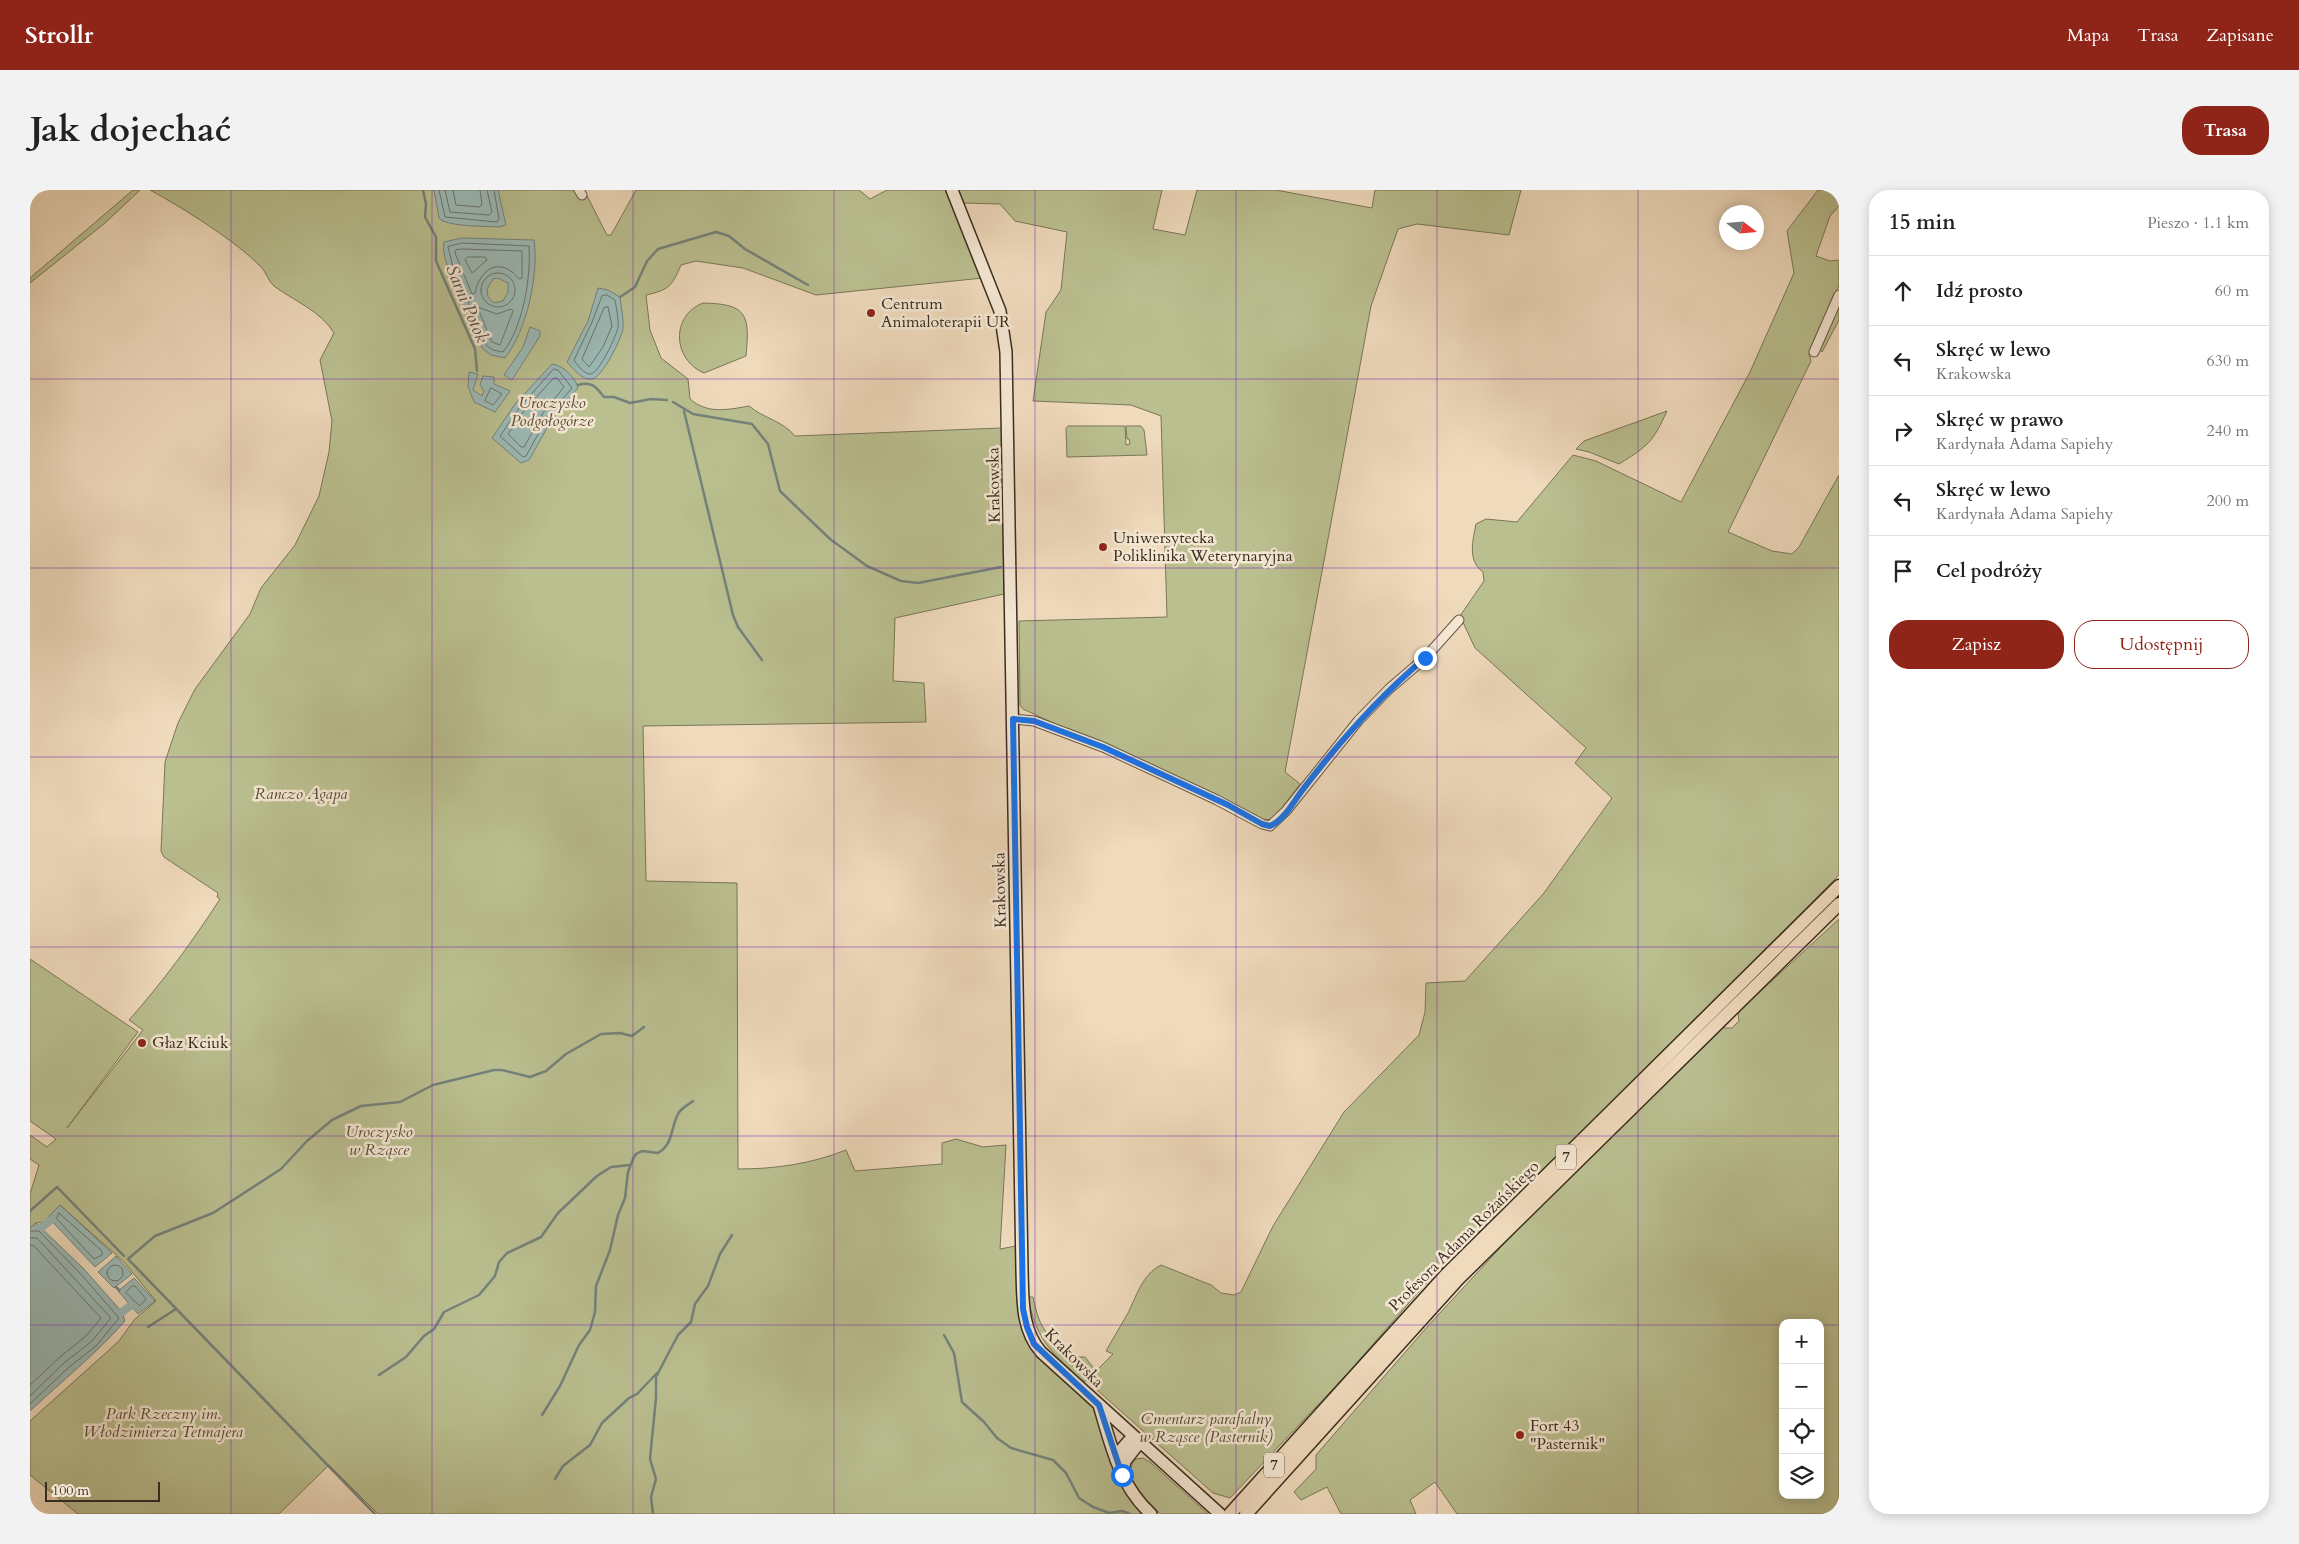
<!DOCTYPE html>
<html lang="pl">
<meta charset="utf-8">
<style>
body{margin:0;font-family:Cardo,serif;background:#f2f2f2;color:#222}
.controls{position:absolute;right:15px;bottom:15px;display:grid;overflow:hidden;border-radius:10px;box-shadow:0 2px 12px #0003}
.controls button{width:45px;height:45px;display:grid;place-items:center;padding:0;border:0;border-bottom:1px solid #e0e0e0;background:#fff;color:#222;font:25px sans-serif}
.compass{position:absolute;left:1689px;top:15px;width:45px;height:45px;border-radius:50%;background:#fff;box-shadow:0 2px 12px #0003;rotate:106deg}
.scale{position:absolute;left:15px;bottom:12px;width:115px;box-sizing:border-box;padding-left:5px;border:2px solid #392d20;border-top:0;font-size:14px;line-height:18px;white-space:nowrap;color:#392d20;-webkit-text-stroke:4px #f5e7d3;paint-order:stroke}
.stop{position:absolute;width:15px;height:15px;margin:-11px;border:4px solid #1a73e8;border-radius:50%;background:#fff}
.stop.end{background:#1a73e8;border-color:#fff;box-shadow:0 1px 5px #0008}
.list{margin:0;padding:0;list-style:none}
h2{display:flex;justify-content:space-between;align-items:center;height:65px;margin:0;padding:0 20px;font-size:21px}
h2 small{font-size:16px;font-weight:400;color:#767676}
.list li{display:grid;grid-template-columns:32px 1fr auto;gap:15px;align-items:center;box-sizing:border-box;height:70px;padding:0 20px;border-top:1px solid #e0e0e0}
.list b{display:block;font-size:19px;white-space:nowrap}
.list p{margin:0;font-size:16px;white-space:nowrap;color:#767676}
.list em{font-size:16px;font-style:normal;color:#767676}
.actions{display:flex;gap:10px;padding:15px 20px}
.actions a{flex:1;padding:11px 0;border:1px solid #8f2418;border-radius:20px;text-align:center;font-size:18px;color:#8f2418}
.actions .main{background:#8f2418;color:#fff}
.icon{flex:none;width:28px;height:28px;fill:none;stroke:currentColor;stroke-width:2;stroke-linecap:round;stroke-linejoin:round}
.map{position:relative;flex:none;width:1809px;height:1324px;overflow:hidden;border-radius:20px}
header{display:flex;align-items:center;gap:30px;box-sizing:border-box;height:70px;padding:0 25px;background:#8f2418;color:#fff}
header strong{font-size:24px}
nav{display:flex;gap:28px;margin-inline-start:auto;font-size:18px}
.intro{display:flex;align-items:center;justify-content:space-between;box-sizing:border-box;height:120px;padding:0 30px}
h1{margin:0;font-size:35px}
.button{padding:12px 22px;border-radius:20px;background:#8f2418;color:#fff;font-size:18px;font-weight:700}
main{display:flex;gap:30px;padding:0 30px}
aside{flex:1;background:#fff;border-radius:20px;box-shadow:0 2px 12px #0003}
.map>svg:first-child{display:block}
</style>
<header>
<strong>Strollr</strong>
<nav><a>Mapa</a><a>Trasa</a><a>Zapisane</a></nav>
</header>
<div class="intro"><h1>Jak dojechać</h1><a class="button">Trasa</a></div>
<main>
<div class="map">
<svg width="1809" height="1324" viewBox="0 0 1809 1324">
<rect width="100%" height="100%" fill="#efdabc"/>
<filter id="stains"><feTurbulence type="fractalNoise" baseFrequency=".004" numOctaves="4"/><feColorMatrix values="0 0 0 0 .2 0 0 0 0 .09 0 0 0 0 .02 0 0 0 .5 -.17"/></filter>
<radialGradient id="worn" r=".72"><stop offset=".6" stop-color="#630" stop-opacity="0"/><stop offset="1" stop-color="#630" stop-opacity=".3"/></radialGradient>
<path fill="#babf90" stroke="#7a7658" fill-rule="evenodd" d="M 103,0 L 110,0 L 75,33 L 0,93 L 0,88 Z
M 120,0 L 544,0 L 548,7 L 554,0 L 577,45 L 581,45 L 606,0 L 829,0 L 840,9 L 857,0 L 917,0 L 953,88 L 786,105 L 713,78 L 666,71 L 651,75 C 642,96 639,100 616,105 L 620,140 L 631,168 L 658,189 L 660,209 C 677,224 697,220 719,216 C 733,228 753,231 765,246 L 972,238 L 974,404 L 865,428 L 863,491 L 894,493 L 896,532 L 613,536 L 616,691 L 707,693 L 708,979 C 745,979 781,974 816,960 L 825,981 L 912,974 L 912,953 L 926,949 L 953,957 L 976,955 L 970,1059 L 986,1056 C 988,1111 980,1142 1024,1182 C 1035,1191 1057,1206 1064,1218 C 1086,1256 1077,1287 1113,1324 L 348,1324 L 299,1275 L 249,1324 L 48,1324 L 0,1285 L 0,1231 L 89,1151 L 104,1130 L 126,1111 L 94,1072 L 30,1015 L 14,1032 L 6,1033 L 0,1038 L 0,1004 L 9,975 L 0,969 L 0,945 L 17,957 L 26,949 L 0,931 L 0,769 L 108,842 L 37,938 L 113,840 L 99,830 C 132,793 163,751 190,709 L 187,707 L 188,703 L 134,667 L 131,661 L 135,572 L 148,533 L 165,499 L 220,424 L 231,398 L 265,355 L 289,306 L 299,262 L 302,231 L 290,170 L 304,143 C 291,121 264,111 244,96 C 238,91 237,83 231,77 C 206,51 153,18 120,0 Z
M 928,0 L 1132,0 L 1123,39 L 1155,45 L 1167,0 L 1246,0 L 1342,18 L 1345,0 L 1491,0 L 1479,45 L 1387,34 L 1368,39 L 1341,116 L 1255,582 L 1270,594 L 1243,630 L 1230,629 L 993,519 L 990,515 L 989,431 L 1137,427 L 1131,226 L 1101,215 L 1003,211 L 1016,122 L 1031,100 L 1037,42 L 985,31 L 970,14 L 933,13 Z
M 1788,0 L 1809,0 L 1809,16 L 1800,26 L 1786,66 L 1800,71 L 1809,70 L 1809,95 L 1798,121 L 1809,104 L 1809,130 L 1792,162 L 1785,151 L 1779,164 L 1781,171 L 1698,342 L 1742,361 L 1762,364 L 1769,357 L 1809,285 L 1809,685 L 1670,826 L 1392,1098 L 1318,1183 L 1200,1308 L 1183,1303 L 1057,1191 L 1052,1191 C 1022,1162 1006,1151 998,1107 L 1003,1107 C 1011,1144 1016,1143 1045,1167 L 1055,1167 L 1066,1181 L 1083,1164 L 1076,1161 C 1083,1148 1091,1136 1098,1123 C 1107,1105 1112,1085 1131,1075 L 1181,1095 L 1191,1103 L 1204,1105 L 1211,1102 L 1243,1036 L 1314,922 L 1389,845 L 1395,822 L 1396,793 L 1435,791 L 1514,703 L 1582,608 L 1545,573 L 1556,558 L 1445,458 L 1430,426 L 1454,391 L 1453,382 C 1437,371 1443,350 1446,334 L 1456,329 L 1487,332 L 1543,265 L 1566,271 L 1651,312 L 1720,182 L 1764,83 L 1757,41 Z
M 673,113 C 717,114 720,124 716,166 L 674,183 C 643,170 640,126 673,113 Z
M 1637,221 C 1623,252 1618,256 1589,274 L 1559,262 L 1546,259 L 1554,251 Z
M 1038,236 L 1095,236 L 1096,255 L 1100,254 L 1099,249 L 1097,249 L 1096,236 L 1111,236 L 1114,240 L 1117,265 L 1037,267 L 1036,238 Z
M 1809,729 L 1809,1324 L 1427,1324 L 1405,1292 L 1380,1310 L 1386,1324 L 1311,1324 L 1297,1297 L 1271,1310 L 1264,1302 L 1286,1279 L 1286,1265 L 1397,1137 L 1482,1045 L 1690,838 L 1702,838 L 1709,831 L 1708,822 ZM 1753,1133 L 1790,1133 L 1790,1305 L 1753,1305 Z
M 1113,1268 L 1120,1272 L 1178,1324 L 1131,1324 C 1118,1314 1089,1285 1106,1269 Z"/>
<path fill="#9bbab7" stroke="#74827b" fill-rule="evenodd" d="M 404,0 L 468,0 L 476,35 L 469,37 C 456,36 416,37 409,28 Z
M 432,48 L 504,50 C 509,84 497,140 475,168 L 461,165 L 452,158 C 444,136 409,72 414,52 ZM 468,88 L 478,93 L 478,102 L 473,111 L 464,113 L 458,107 L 457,99 L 463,89 Z
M 568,98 L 578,100 L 590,107 C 591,116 594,129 593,138 C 592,148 572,188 562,189 C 552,191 543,178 537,172 L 558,131 Z
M 500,137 L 510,141 L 510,146 L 482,190 L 474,185 L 493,157 Z
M 522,174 C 533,175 546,188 548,198 L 522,229 L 499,270 L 491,273 L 462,248 L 485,214 Z
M 439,182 L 448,184 L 443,200 L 452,206 L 454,201 L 450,195 L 453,186 L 464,187 L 464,194 L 480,201 L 465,222 L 444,212 L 438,196 Z
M 30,1015 L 82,1063 L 65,1077 L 18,1027 Z
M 6,1033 L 53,1078 L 92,1122 L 95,1131 C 66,1164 32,1191 0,1221 L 0,1038 Z
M 86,1066 L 102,1084 L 84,1098 L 68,1082 Z
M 104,1088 L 125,1111 L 108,1124 L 88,1101 Z"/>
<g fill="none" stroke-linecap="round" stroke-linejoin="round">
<path stroke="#6a746c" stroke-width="1" d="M 409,0 L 415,27 L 467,32 L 469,29 L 464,0
M 415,0 L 420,22 L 459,25 L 462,22 L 457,0
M 423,0 L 426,15 L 450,17 L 452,14 L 450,0
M 432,53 L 499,56 C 501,88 493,137 473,162 L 463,160 L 457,156 L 423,77 L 418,57 Z
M 433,59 L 492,61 L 492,88 L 489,89 C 471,66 450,78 445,103 L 442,104 L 425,63 L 426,60 Z
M 438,67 L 455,67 L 457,70 L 442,83 L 435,70 Z
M451 100a17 17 0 1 1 34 0a17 17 0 1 1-34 0Z
M 577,105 L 585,110 C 586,117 589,130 588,137 C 587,145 569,183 561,184 C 555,185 547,175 544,170 L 562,132 L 572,106 Z
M 578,117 L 582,136 L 573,157 L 559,177 L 552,169 L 574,118 Z
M 450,118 L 467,124 L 481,119 L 483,121 L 470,155 L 462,152 L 449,121 Z
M 524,179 L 528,180 L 542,198 L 518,226 L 496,266 L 493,267 L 470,246 L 490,217 Z
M 524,188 L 527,188 L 534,197 L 513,223 L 494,257 L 491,257 L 478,244 L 494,221 Z
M 461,198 L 472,204 L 463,215 L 455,211 Z
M 29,1023 L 72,1061 L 72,1065 L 64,1069 L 27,1029 Z
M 0,1041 L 9,1041 L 49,1082 L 89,1128 L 66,1156 L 39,1177 L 0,1214
M 0,1048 L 7,1048 L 81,1128 L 61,1152 L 35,1172 L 0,1206
M 0,1055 L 4,1056 L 71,1128 L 56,1146 L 30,1167 L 0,1195
M77 1083a8 8 0 1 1 16 0a8 8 0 1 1-16 0Z
M 102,1096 L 105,1096 L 116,1109 L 110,1116 L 96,1103 Z"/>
<path stroke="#74827b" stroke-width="2.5" d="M 393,0 L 396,14 L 395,27 L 406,47 L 406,71 L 445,159 L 447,181
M 590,107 L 605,97 L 617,71 L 628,59 L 686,42 L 699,46 L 715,59 L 778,95
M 548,195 C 562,191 566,197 574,207 L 584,207 L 600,213 L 621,209 L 637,210
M 643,212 L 663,224 L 722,234 L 738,254 L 750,301 L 800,349 L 837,376 L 871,391 L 888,393 L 971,377
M 654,221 L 703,425 L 708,437 L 732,470
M 0,1021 L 27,997 L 94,1066
M 86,1097 L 89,1100
M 118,1137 L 146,1119
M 914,1145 L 924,1163 L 932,1212 L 954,1232 L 967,1248 L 981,1258 L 1023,1270 L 1036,1283 L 1049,1308 L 1063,1317 L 1079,1323 L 1092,1321 L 1100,1324
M 349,1185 L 376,1167 L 394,1146 L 404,1139 L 414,1122 L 449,1105 L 465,1086 L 469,1072 L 477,1063 L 511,1047 L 528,1023 L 567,986 L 581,977 L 600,975
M 512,1225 L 530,1196 L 549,1155 L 560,1140 L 565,1122 L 566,1096 L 580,1060 L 588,1025 L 595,1008 L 598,982 L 603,969 L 606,964 L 612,961 L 628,963 C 643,955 641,937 648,924 C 651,918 658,915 663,911
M 525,1289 L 533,1276 L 560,1255 L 572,1233 L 599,1208 L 607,1204 L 627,1183
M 0,1322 L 8,1324
M 345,1324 L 98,1069 L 125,1046 L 183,1023 L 251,979 L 277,951 L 302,930 L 331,916 L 370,912 L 403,895 L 464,880 L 472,880 L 500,887 L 516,881 L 536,864 L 571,844 L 590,843 L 602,846 L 614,837
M 623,1324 L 621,1307 L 626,1289 L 620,1269 L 626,1208 L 626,1187 L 648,1145 L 661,1132 L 665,1114 L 678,1096 L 690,1064 L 702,1045"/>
<path stroke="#9bbab7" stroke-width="8" d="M 12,1037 L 21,1030
M 92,1122 L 100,1116"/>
<defs>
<path id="street" d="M 549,0 L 552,5
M 1784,162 L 1809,105
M 983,529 L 1004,531 L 1073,557 L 1187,610 L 1232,634 L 1240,636 L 1256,621 L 1328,531 L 1359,499 L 1395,468 L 1429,430"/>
<path id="secondary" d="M 922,0 L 970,121 L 976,162 L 992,1080 C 993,1109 991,1139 1011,1162 L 1190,1324
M 1069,1215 C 1081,1255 1089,1295 1121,1324
M 1086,1270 L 1089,1262 L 1103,1246
M 1092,1285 L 1095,1271 L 1110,1252"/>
<path id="primary" d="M 1200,1324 L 1416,1085 L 1809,696
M 1216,1324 L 1428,1089 L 1809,714"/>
</defs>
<use href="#street" stroke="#665847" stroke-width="11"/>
<use href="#secondary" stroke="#392d20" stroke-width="14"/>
<use href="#primary" stroke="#392d20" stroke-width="15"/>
<use href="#street" stroke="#f5e7d3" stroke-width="9"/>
<use href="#secondary" stroke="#f5e7d3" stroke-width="11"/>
<use href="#primary" stroke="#efdabc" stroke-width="12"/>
</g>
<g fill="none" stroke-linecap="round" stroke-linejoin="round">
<path stroke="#1a73e8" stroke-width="6" d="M 1092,1285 L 1069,1215 L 1004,1154 L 997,1137 L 993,1119 L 983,529 L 1004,531 L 1073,557 L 1198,615 L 1232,634 L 1240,636 C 1253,631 1263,613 1271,602 C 1308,553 1348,508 1395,468"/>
</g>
<path fill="none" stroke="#7b2cbf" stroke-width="1" stroke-opacity="0.55" d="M 201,0 L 201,1324M 402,0 L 402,1324M 603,0 L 603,1324M 804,0 L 804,1324M 1005,0 L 1005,1324M 1206,0 L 1206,1324M 1407,0 L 1407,1324M 1608,0 L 1608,1324M 0,189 L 1809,189M 0,378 L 1809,378M 0,567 L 1809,567M 0,757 L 1809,757M 0,946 L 1809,946M 0,1135 L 1753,1135M 1790,1135 L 1809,1135"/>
<g fill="#8f2418" stroke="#f5e7d3" stroke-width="2">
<circle cx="841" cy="123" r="5"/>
<circle cx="1073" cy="357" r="5"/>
<circle cx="112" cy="853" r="5"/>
<circle cx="1490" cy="1245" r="5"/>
</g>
<g text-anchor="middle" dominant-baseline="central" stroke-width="5" stroke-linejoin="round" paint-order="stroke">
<g fill="#f5e7d3" stroke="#716556" stroke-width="1">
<rect x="1526" y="954.5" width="20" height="25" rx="4"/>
<rect x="1234" y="1262.5" width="20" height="25" rx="4"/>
</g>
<g font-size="15" font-weight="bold" fill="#392d20">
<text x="1536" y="967">7</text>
<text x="1244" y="1275">7</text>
</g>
<g font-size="16" fill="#392d20" stroke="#f5e7d3" text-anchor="start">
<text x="851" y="114">Centrum<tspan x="851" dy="18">Animaloterapii UR</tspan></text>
<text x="1083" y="348">Uniwersytecka<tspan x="1083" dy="18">Poliklinika Weterynaryjna</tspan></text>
<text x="122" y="853">Głaz Kciuk</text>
<text x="1500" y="1236">Fort 43<tspan x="1500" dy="18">"Pasternik"</tspan></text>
</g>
<g font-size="16" font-style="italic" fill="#534a36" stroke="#f5e7d3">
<text x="522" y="213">Uroczysko<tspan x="522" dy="18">Podgołogórze</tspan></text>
<text x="271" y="604">Ranczo Agapa</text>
<text x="349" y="942">Uroczysko<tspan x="349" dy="18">w Rząsce</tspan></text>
<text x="133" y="1224">Park Rzeczny im.<tspan x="133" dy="18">Włodzimierza Tetmajera</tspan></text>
<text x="1176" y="1229">Cmentarz parafialny<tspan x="1176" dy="18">w Rząsce (Pasternik)</tspan></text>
</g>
<g font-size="16" fill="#392d20" stroke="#f5e7d3">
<text transform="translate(964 295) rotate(-91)">Krakowska</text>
<text transform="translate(970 700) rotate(-91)">Krakowska</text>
<text transform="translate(1434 1046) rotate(-45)">Profesora Adama Rożańskiego</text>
<text transform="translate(1044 1168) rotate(45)">Krakowska</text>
</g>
<g font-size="18" font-style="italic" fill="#525046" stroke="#f5e7d3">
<text transform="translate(437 114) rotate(67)">Sarni Potok</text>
</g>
</g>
<rect width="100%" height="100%" filter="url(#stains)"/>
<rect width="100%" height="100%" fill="url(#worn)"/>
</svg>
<div class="controls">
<button>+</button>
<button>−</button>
<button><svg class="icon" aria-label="locate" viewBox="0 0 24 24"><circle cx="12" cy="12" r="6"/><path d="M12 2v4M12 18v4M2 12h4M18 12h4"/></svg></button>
<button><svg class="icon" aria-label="layers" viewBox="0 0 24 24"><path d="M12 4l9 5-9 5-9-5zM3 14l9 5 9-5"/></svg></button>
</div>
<svg class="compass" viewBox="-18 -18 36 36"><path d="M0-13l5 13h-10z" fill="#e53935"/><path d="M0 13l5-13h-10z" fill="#767676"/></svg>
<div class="scale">100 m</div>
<div class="stop" style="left:1092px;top:1285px"></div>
<div class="stop end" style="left:1395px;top:468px"></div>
</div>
<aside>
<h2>15 min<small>Pieszo · 1.1 km</small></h2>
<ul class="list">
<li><svg class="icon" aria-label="ahead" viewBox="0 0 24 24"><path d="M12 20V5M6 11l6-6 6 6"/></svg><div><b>Idź prosto</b></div><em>60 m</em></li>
<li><svg class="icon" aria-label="left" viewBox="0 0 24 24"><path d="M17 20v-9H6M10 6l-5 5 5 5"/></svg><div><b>Skręć w lewo</b><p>Krakowska</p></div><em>630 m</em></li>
<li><svg class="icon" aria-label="right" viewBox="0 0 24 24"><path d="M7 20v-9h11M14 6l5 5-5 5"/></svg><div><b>Skręć w prawo</b><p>Kardynała Adama Sapiehy</p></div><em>240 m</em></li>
<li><svg class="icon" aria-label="left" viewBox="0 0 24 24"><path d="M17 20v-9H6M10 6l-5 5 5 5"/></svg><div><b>Skręć w lewo</b><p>Kardynała Adama Sapiehy</p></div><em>200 m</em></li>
<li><svg class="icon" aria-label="arrive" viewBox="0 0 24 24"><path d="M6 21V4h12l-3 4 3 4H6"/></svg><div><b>Cel podróży</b></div></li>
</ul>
<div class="actions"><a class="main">Zapisz</a><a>Udostępnij</a></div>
</aside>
</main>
